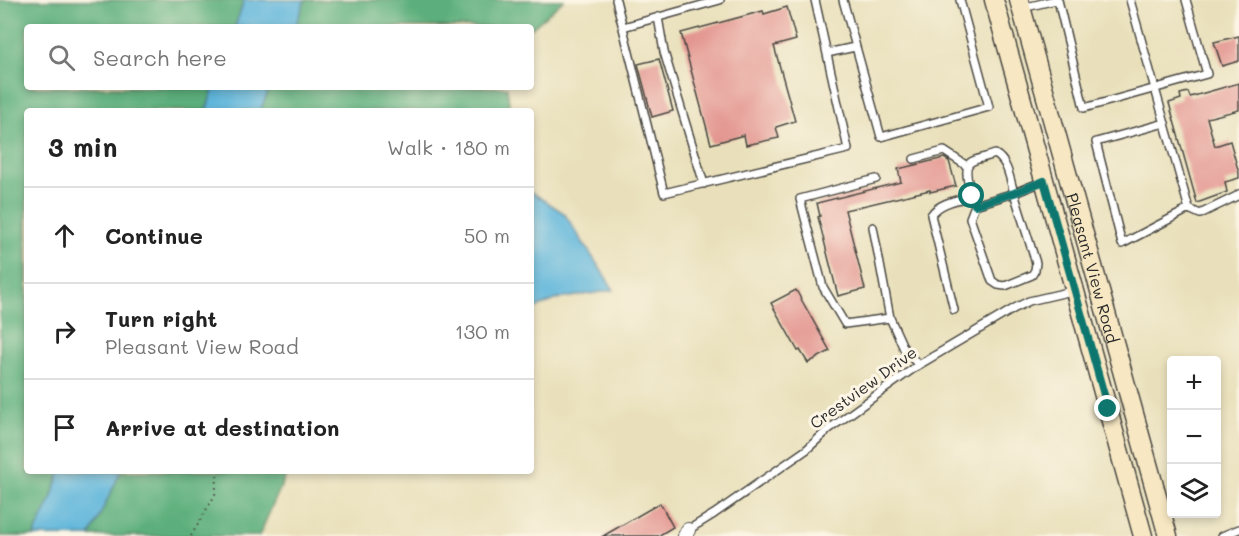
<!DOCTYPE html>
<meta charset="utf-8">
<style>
body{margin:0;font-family:Mali,sans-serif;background:#f2f2f2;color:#222}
.controls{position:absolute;right:18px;bottom:18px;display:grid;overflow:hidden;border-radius:6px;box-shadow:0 3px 9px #0003}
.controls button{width:54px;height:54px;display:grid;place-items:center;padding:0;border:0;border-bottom:2px solid #e0e0e0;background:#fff;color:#222;font:30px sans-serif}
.stop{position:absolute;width:18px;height:18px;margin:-14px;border:4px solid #0f766e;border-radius:50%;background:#fff}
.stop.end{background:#0f766e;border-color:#fff;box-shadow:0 2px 6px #0008}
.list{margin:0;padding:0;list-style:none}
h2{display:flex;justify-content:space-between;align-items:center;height:78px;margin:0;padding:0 24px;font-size:26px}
h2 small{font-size:20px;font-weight:400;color:#767676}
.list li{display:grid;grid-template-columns:39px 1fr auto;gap:18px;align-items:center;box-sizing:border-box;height:96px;padding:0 24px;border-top:2px solid #e0e0e0}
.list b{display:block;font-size:22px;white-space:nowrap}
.list p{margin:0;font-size:20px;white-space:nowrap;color:#767676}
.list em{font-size:20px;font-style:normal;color:#767676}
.icon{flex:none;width:33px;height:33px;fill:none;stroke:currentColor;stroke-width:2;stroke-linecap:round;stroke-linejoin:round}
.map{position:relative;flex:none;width:1239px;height:536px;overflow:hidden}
.search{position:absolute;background:#fff;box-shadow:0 3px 9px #0003;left:24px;top:24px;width:510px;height:66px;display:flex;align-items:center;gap:15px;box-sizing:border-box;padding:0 21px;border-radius:6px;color:#767676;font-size:22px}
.panel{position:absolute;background:#fff;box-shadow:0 3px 9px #0003;left:24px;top:108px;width:510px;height:366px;border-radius:6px}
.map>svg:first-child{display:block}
</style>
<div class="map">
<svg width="1239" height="536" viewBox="0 0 1239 536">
<rect width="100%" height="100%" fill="#fcf5e5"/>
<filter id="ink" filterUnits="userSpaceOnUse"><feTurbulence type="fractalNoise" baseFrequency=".0167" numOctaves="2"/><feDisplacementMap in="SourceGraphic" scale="12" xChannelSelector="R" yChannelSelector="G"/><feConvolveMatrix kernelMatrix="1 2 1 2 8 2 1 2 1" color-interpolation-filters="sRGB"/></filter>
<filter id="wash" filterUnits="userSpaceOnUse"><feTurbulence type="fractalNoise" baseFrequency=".008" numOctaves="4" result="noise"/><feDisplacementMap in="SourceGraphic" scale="24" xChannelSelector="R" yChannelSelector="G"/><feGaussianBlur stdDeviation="1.35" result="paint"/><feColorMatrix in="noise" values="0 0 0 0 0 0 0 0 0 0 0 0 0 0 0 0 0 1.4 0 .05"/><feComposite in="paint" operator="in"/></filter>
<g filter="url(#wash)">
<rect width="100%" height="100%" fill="#e9e0bb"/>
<path fill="#5caf7c" stroke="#446d54" stroke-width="1.5" d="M 0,0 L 244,0 L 235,27 L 27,27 L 27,87 L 214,87 L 206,111 L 27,111 L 27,471 L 61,471 L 50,502 L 34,536 L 0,536 Z
M 305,0 L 564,0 L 531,29 L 531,27 L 295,27 Z
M 270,87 L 507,87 L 510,111 L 260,111 Z
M 121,471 L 288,471 L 259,536 L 90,536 Z"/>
<path fill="#5eb6db" stroke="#447083" stroke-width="1.5" d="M 244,0 L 305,0 L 295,27 L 235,27 Z
M 214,87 L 270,87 L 260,111 L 206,111 Z
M 531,192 L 564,213 L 614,290 L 558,299 L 531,310 Z
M 61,471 L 121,471 L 90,536 L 34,536 L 50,502 Z"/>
<g id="blocks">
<path fill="#e39590" d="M 787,7 L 796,40 L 774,46 L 795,121 L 776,127 L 779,138 L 746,145 L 744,135 L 711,144 L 681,33 L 763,11 L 764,14 Z
M 1239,36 L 1239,61 L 1222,66 L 1214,42 Z
M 659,59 L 673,111 L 652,117 L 638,64 Z
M 1239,83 L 1239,110 L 1207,118 L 1215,146 L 1230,141 L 1239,173 L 1239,178 L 1225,182 L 1227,192 L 1197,203 L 1169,103 L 1181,99 L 1180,94 L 1188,92 L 1190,97 Z
M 944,158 L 949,161 L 956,186 L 930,192 L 930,190 L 845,210 L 865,289 L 838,296 L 818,217 L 820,216 L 817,203 L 901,182 L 898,169 Z
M 796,290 L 830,351 L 808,363 L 800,350 L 798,351 L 771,303 Z
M 660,503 L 673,527 L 658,536 L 603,536 Z"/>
</g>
</g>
<g filter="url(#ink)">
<use href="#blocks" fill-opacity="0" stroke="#484641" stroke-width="1.5"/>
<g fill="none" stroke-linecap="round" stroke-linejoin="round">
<defs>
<path id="service" d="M 616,0 L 664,193 L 848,149 L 815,0
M 843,0 L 881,137 L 989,107 L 960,0
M 1058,0 L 1084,108 L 1207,74 L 1186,0
M 1130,0 L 1189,209 L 1200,214 L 1237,196 L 1239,194
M 1022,8 L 1056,0
M 658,17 L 664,52 L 704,184
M 623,27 L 720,0
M 827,53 L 855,47
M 1165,123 L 1096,142 L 1122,244 L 1189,209
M 914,159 L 944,151 L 967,166
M 876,179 L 800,199 L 823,287 L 845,324 L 890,318
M 975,205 L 970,218 L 992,281 L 998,285 L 1005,286 L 1032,275 L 1035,270 L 1036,263 L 1014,193 L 975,205 C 972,196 961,168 971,162 C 977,158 988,157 995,154 C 1008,161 1010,180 1014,193 L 1042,182
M 873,227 L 890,318 L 905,351 L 919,365
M 954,310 L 931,215 C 940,202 958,200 972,196
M 688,530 L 714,514 L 806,450 L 829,429 L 917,366 L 1015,308 L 1029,301 L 1072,291
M 1222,536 L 1239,529"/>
<path id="minor" d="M 685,536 L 688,530"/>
<g id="secondary">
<path d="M 994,0 L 1143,536"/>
<path id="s1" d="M 1019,0 L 1168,536"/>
</g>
</defs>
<use href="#service" stroke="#484641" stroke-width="10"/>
<use href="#minor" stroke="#484641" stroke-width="16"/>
<use href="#secondary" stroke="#484641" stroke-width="21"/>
<path stroke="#484641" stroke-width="2" stroke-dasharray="1.5 4.5" stroke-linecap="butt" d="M 191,536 L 215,495 L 218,471"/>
<use href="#service" stroke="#fff" stroke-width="7"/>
<use href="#minor" stroke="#fff" stroke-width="14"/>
<use href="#secondary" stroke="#f7e8c3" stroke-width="18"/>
</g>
</g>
<g fill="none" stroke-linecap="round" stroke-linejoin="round" filter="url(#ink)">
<path stroke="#0f766e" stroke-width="8" d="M 972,196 L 975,205 L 1014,193 L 1044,181 L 1108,409"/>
</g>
<g text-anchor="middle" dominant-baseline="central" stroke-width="6" stroke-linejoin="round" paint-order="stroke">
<g font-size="16" fill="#2b2b2b" stroke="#fcf5e5">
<text stroke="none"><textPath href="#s1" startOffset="278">Pleasant View Road</textPath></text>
<text transform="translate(863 387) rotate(-36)">Crestview Drive</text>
</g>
</g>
</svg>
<div class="controls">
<button>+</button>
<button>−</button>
<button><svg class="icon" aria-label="layers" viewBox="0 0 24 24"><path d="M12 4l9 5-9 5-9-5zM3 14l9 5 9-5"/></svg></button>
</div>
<div class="stop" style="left:972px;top:196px"></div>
<div class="stop end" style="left:1108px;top:409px"></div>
<div class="search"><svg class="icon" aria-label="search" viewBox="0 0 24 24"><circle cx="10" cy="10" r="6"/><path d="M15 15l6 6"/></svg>Search here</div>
<section class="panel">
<h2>3 min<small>Walk · 180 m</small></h2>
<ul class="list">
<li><svg class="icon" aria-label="ahead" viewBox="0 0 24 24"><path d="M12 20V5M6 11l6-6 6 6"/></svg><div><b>Continue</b></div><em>50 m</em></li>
<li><svg class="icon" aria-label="right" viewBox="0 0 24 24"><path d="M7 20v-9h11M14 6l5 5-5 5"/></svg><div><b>Turn right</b><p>Pleasant View Road</p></div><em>130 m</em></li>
<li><svg class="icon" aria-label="arrive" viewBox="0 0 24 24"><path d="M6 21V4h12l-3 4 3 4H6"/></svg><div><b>Arrive at destination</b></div></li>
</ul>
</section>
</div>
